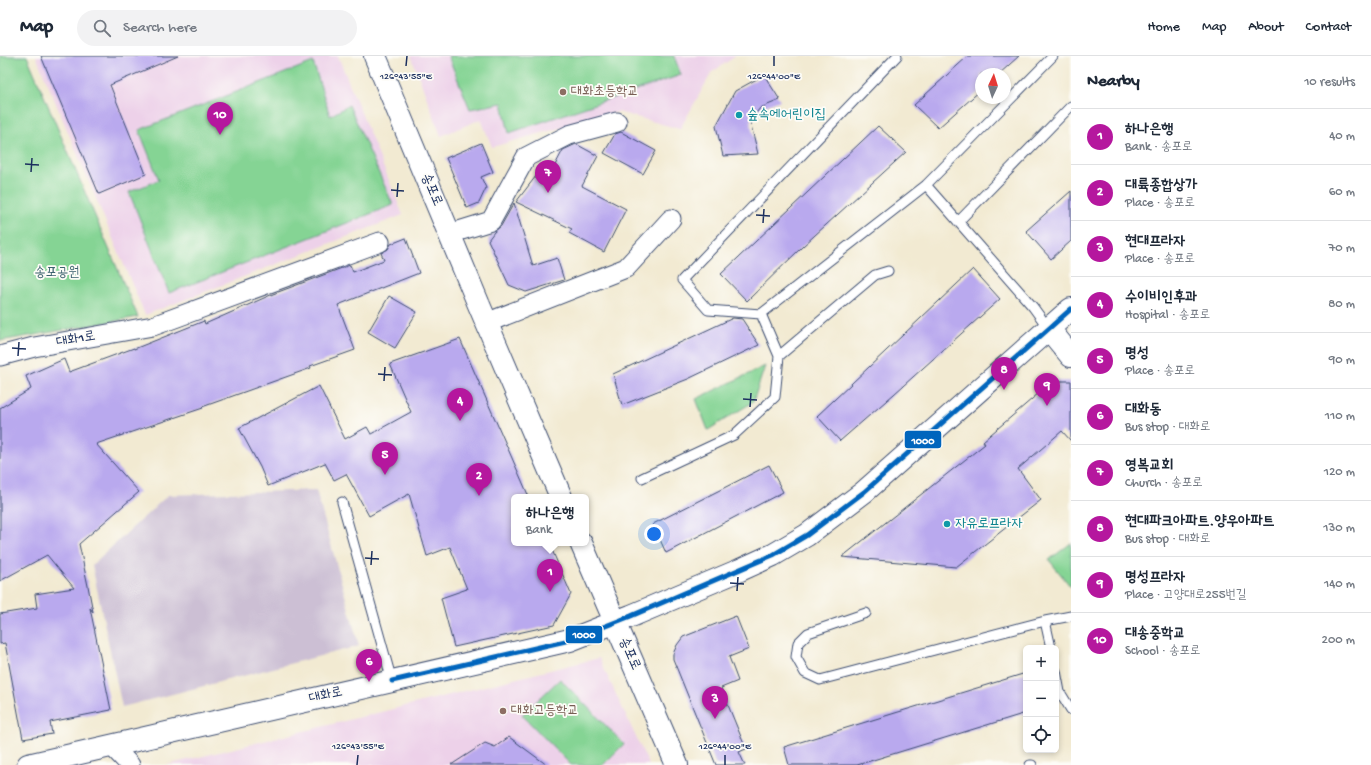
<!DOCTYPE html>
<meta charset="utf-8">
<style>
body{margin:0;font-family:"Gochi Hand","Poor Story",sans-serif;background:#f2f2f3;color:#1f2937}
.controls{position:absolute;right:12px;bottom:12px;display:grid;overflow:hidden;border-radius:6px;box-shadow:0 2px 6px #0003}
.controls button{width:36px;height:36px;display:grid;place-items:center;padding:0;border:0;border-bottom:1px solid #e0e1e3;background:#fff;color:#1f2937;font:20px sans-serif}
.compass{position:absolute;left:975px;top:12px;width:36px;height:36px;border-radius:50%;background:#fff;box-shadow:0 2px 6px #0003;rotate:4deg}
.you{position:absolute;left:654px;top:478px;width:14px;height:14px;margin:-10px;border:3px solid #fff;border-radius:50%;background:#1a73e8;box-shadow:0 0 0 6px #1a73e833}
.badge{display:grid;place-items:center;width:26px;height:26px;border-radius:50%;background:#b5179e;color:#fff;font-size:13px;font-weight:700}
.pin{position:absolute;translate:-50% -33px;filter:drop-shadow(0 1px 2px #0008)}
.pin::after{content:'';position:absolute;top:21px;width:14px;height:12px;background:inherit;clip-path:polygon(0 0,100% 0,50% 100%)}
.popup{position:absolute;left:511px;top:438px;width:78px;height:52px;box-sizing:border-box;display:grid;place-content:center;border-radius:6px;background:#fff;filter:drop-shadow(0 1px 3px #0005);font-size:13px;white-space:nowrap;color:#747a83}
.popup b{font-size:15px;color:#1f2937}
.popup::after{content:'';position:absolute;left:50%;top:100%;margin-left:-8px;border:8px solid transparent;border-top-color:#fff}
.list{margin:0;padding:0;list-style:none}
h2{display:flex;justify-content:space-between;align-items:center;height:52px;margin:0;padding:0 16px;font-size:17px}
h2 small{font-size:13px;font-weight:400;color:#747a83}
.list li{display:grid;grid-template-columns:26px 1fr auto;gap:12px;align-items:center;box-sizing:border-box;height:56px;padding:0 16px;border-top:1px solid #e0e1e3}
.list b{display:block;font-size:15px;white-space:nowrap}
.list p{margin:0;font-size:13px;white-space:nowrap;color:#747a83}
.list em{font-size:13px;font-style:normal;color:#747a83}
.icon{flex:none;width:22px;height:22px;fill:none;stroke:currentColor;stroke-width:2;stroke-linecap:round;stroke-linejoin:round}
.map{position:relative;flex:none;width:1071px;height:709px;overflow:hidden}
header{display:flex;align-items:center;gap:24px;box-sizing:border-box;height:56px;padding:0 20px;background:#fff;border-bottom:1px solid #e0e1e3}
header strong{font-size:19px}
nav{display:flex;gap:22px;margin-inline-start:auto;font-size:14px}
.search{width:280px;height:36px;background:#f2f2f3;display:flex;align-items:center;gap:10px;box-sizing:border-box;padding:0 14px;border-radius:22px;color:#747a83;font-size:15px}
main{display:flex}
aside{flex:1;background:#fff}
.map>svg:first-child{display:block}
</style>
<header>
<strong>Map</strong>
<div class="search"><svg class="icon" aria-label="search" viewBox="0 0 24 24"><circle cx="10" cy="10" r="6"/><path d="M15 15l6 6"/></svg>Search here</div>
<nav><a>Home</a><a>Map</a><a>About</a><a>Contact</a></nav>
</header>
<main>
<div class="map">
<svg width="1071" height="709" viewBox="0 0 1071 709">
<rect width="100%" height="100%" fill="#fdfcf7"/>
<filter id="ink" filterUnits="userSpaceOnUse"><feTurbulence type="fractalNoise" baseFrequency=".025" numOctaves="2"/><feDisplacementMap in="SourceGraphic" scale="8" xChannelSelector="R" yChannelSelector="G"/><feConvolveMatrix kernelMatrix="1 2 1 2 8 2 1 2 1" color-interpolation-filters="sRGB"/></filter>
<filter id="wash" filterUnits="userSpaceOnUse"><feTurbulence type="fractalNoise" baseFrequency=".012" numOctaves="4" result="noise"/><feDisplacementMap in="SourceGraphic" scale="16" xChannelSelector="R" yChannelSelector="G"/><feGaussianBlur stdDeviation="0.9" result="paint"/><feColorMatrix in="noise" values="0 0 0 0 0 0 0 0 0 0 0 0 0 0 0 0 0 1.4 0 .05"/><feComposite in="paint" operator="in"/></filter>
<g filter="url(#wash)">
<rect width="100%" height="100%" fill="#f2ead2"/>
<path fill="#edd1e9" d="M 36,0 L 338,0 L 403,159 L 145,259 Z
M 411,0 L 736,0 L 712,16 L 680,73 L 618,56 L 492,91 L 481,63 L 441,80 Z
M 599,602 L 649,709 L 167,709 Z"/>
<path fill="#ccbfd4" d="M 316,434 L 359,590 L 122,651 L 92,509 L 168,439 Z"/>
<path fill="#85d494" stroke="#508279" d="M 0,0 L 27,0 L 138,261 L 0,285 Z
M 448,0 L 674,0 L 681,19 L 509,77 L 502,47 L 470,53 Z
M 313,6 L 330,60 L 349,49 L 393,149 L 169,237 L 129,136 L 159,124 L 139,74 Z
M 765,310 L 753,346 L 708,374 L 696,343 Z
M 1071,487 L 1071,531 L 1049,504 Z
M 560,623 L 624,688 L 603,709 L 571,709 L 522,659 Z"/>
<g id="blocks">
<path fill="#b9a9ee" d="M 41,0 L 178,0 L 110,29 L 146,118 L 99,138 Z
M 968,0 L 1019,0 L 999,18 L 981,18 L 981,34 L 938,72 L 914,49 Z
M 764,19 L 780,44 L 760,52 L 750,65 L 758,98 L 723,100 L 716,70 L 735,35 Z
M 878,70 L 906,96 L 803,190 L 747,245 L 721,218 Z
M 621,76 L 656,95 L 643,118 L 604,97 L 615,78 Z
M 481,87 L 493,116 L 481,121 L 486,132 L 479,147 L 467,152 L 446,102 Z
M 576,88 L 598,100 L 582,130 L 626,153 L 604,196 L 569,177 L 572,173 L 516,146 L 543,111 L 552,115 L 563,94 Z
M 1071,135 L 1071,185 L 1051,203 L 1026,175 Z
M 514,147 L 533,210 L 557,202 L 564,224 L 526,236 L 509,229 L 488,184 L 494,176 L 501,170 Z
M 406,182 L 419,217 L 338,249 L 355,294 L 310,310 L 311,312 L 202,351 L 203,352 L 96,388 L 139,436 L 79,488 L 88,530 L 93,556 L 90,552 L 111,654 L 50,666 L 52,678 L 23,683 L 5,587 L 0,588 L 0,558 L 37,552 L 35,538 L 74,532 L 47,499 L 0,525 L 0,352 L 31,333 L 26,320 L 64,303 L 69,316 L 134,292 L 134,293 L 204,265 L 205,268 L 273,238 L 350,209 L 353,216 L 384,204 L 381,197 L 388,193 L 391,188 Z
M 973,213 L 1000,243 L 894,338 L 840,385 L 817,360 Z
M 389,240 L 417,256 L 395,292 L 368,276 Z
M 733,262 L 742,263 L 759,289 L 688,323 L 622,349 L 613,318 Z
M 460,283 L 529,441 L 514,441 L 514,487 L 549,487 L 571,538 L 554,569 L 454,591 L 441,542 L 467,533 L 450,491 L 427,500 L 409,438 L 369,460 L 346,418 L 334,424 L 325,407 L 268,430 L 260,411 L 239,372 L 319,330 L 345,383 L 367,371 L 371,378 L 411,356 L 390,308 Z
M 1053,325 L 1071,325 L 1071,385 L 1062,375 L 1018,413 L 1041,444 L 956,511 L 842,501 L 985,388 L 983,385 Z
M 769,409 L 783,436 L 666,497 L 653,468 Z
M 736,560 L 749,593 L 729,601 L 738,625 L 721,632 L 746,693 L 739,696 L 745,709 L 716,709 L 673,603 L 673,598 L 677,589 L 683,581 Z
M 1026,617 L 1026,657 L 857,709 L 789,709 L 784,691 Z
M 509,681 L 547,709 L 451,709 L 485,687 L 495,691 Z"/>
</g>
</g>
<g filter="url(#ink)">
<use href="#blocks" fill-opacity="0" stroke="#3b4b6f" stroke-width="1"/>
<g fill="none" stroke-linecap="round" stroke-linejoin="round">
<defs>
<path id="service" d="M 926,129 L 1033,251 L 1049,273
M 958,166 L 1071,50
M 761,258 L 926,129 L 1053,0
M 779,300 L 875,219 L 888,215
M 642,422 L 734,379 L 775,341 L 779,300 L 761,258 L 708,254 L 682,224 L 897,0
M 342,446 L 392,625
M 866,557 L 808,577 L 798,587 L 796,601 L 805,617 L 820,624 L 1045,565 L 1071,560
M 1045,565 L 1051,592
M 1056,615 L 1060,636 L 1071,654
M 1030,709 L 1032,709"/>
<path id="minor" d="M 449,178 L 491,165 L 526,101 L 569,79 L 617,66
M 486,267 L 626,212 L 671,163
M 0,300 L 34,291 L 153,270 L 380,186
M 112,690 L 130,709"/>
<path id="tertiary" d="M 375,0 L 479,249 L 561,441
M 1049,273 L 1071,300
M 581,487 L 677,709
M 28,709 L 570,584 L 631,560 L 740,514 L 773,499 L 807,479 L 864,436 L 1071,253"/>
</defs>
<use href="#service" stroke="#3b4b6f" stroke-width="11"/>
<use href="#minor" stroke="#3b4b6f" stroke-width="21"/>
<use href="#tertiary" stroke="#3b4b6f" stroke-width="24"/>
<use href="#service" stroke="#fff" stroke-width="9"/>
<use href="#minor" stroke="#fff" stroke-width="19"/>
<use href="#tertiary" stroke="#fff" stroke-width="22"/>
<defs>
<path id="bus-1" d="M 392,625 L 570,584 L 631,560 L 773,499 L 807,479 L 864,436 L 1071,253"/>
</defs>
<use href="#bus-1" stroke="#fdfcf7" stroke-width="8"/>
<use href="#bus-1" stroke="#0065bd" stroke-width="5"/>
</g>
</g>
<path fill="none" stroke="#1b2f5e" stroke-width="1.5" d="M 406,10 L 407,0M 774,10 L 774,0M 25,108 L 39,109M 31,116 L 32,102M 391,134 L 404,135M 397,141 L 398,127M 756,159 L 770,160M 763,167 L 764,153M 12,292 L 26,293M 18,300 L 19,286M 378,318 L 392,319M 384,325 L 385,311M 743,343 L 757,344M 750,351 L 751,337M 365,502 L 379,503M 371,509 L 372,495M 730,527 L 744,528M 737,535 L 738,521M 357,709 L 358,699M 725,709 L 725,699"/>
<g fill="#8d6e63" stroke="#fdfcf7" stroke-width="1.5">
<circle cx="563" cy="36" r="4"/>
<circle cx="503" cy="655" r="4"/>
</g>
<g fill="#0f9aa8" stroke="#fdfcf7" stroke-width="1.5">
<circle cx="739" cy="59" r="4"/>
<circle cx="947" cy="468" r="4"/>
</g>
<g text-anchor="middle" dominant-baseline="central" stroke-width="3.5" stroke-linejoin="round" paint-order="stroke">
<g font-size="14" fill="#785e54" stroke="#fdfcf7" text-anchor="start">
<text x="571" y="36">대화초등학교</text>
<text x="511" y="655">대화고등학교</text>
</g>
<g font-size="14" fill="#0d838f" stroke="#fdfcf7" text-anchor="start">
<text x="747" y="59">숲속에어린이집</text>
<text x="955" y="468">자유로프라자</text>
</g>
<g font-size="14" fill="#1b2f5e" stroke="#fdfcf7">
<text transform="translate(431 134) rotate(67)">송포로</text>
<text transform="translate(76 284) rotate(-10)">대화1로</text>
<text transform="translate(629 598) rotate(66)">송포로</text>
<text transform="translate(326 640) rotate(-13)">대화로</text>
</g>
<g font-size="14" fill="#3b616e" stroke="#fdfcf7">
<text x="57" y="217">송포공원</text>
</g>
</g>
<g font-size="10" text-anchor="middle" fill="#1b2f5e" stroke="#fdfcf7" stroke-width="3.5" stroke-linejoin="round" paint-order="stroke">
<text x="406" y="23">126°43'55"E</text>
<text x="774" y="23">126°44'00"E</text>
<text x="358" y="693">126°43'55"E</text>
<text x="725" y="693">126°44'00"E</text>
</g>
<g stroke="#fdfcf7" stroke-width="1.5">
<rect x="904" y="374" width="38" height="19" rx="4" fill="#0065bd"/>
<rect x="565" y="569" width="38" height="19" rx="4" fill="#0065bd"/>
</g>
<g font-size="11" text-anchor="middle" font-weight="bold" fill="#fff">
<text x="923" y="388">1000</text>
<text x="584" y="582">1000</text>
</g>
</svg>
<div class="controls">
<button>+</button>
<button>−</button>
<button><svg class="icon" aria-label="locate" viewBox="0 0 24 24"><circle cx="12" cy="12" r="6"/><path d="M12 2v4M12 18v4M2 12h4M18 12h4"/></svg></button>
</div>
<svg class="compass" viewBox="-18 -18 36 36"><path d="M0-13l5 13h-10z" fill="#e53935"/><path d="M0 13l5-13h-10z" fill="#747a83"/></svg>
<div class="you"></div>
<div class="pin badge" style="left:550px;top:536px">1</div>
<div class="popup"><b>하나은행</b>Bank</div>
<div class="pin badge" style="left:479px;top:440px">2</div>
<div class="pin badge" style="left:715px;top:663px">3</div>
<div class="pin badge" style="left:460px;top:365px">4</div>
<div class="pin badge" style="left:385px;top:419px">5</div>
<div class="pin badge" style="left:369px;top:626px">6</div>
<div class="pin badge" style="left:548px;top:137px">7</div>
<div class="pin badge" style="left:1004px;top:334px">8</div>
<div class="pin badge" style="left:1047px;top:350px">9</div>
<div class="pin badge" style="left:220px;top:79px">10</div>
</div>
<aside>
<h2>Nearby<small>10 results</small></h2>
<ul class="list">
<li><span class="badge">1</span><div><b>하나은행</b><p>Bank · 송포로</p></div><em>40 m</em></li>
<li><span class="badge">2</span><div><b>대륙종합상가</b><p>Place · 송포로</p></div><em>60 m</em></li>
<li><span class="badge">3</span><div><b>현대프라자</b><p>Place · 송포로</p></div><em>70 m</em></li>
<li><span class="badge">4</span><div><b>수이비인후과</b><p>Hospital · 송포로</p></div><em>80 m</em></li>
<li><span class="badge">5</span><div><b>명성</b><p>Place · 송포로</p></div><em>90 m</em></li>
<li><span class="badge">6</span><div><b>대화동</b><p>Bus stop · 대화로</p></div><em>110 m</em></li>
<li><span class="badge">7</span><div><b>영복교회</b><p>Church · 송포로</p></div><em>120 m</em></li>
<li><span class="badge">8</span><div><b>현대파크아파트.양우아파트</b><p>Bus stop · 대화로</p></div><em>130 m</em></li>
<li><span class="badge">9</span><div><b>명성프라자</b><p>Place · 고양대로255번길</p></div><em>140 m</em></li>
<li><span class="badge">10</span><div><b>대송중학교</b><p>School · 송포로</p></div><em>200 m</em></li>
</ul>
</aside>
</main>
